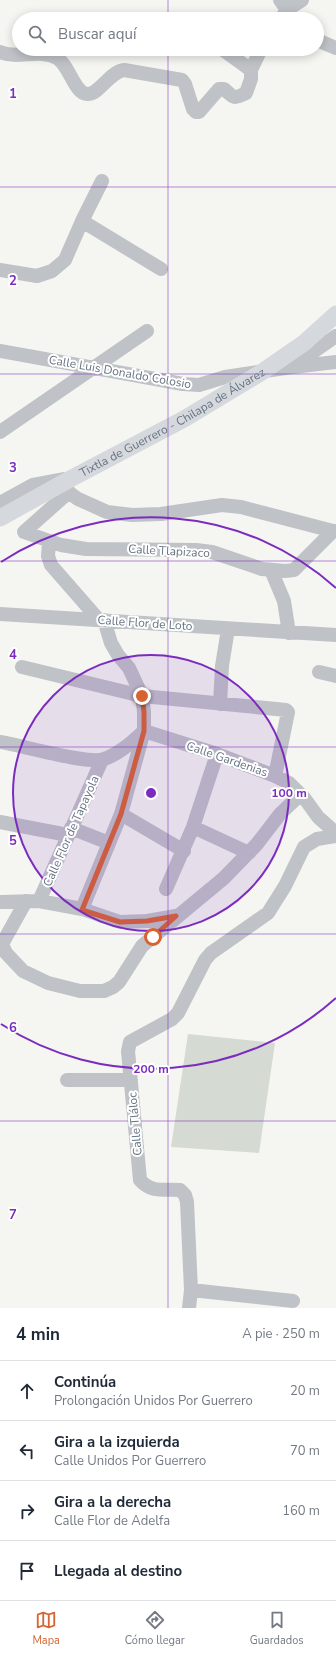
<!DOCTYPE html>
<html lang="es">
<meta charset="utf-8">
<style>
body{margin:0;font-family:"Nunito Sans",sans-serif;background:#f2f2f3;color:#1f2937}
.stop{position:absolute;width:12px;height:12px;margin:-9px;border:3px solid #d86331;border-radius:50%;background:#fff}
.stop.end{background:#d86331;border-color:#fff;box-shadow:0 1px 4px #0008}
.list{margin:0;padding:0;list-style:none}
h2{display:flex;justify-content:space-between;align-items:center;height:52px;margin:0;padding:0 16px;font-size:17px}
h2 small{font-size:13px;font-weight:400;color:#747a83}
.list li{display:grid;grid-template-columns:26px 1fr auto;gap:12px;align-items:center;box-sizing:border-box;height:60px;padding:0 16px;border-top:1px solid #e0e1e3}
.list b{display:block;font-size:15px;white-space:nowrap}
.list p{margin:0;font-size:13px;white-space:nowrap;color:#747a83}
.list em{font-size:13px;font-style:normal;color:#747a83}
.icon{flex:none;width:22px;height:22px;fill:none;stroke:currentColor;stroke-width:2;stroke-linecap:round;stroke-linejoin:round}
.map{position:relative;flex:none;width:336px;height:1308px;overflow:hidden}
.search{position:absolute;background:#fff;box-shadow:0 2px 10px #0003;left:12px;right:12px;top:12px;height:44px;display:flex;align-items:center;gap:10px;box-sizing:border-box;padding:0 14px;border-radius:22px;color:#747a83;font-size:15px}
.sheet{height:292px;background:#fff}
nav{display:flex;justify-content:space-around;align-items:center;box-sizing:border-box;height:56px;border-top:1px solid #e0e1e3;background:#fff;font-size:11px;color:#747a83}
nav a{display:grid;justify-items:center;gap:2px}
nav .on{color:#d86331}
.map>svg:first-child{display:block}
</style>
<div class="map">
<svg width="336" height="1308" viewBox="0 0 336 1308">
<rect width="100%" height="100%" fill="#f5f6f2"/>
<path fill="#d5dad2" d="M 188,1034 L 275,1043 L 259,1153 L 171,1147 Z"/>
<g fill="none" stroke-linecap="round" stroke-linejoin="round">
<path stroke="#bfc2c6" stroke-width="14" d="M 280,0 L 294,19
M 280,19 L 288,9 L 302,0
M 317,40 L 336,48
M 222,49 L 251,70
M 0,52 C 18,60 40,48 57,58 C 70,66 74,93 87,94 C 99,95 109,72 124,70 L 182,80 L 185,84 L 193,109 L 196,112 L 199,112 L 219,89 L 224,89 C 234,97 232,100 246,93 L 251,79 L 251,70 L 261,49
M 82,221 L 161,269
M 0,270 L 37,276 L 52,271 L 65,260 L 82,221 L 102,181
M 0,351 L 183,384 L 199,385 L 225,377 L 292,367 L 336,336
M 293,367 L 336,362
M 0,432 L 147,331
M 61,487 L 78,499 L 107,512 L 132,515 L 161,514 L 222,505 L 241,507 L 333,531 L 336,531
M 69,492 L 24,532 L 61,545 L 86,549 L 196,550 L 212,552 L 262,569 L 285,571 L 294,570 L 333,531
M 0,503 L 33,485 L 65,479
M 49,542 L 48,556 L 51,565 L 99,620
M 271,570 L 284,601 L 289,633
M 0,614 L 336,635
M 22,667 L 142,696 L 286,710 L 288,712 L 275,776
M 319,672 L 336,676
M 220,704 L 222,666 L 228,629
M 0,742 C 20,745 89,765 104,759 C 119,754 132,742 144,731 L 217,754 L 275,776 L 289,783 L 305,799 L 318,817 L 336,833
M 121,814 L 184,851
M 0,822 L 68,835
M 193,827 L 249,853
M 71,828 L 109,843
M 166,889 L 193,827 L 217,754
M 26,901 L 2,944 L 6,953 L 23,971 L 48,983 L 80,991 L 104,991 L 113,987 L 119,982 L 142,946 L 224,878 L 257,844 L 280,814 L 300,795
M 39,901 L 102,760
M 0,902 L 39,901 L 82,909 L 120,922 L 147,921 L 176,916
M 82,909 L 121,814 L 144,731 L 144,712 L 142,696 L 129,668 L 118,655 L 111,643 L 104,620
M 67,1080 L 131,1080
M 191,1290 L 293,1301
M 189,1308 L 191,1290 L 187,1202 L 185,1195 L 180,1190 C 164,1189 151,1193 140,1180 L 128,1051 L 130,1042 L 172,1019 L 178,1013 L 205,960 L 211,953 L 268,913 L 285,886 L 304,847 L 317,839 L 336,836"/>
<path stroke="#d5d8dc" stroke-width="17" id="s1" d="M 0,518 L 72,478 L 184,419 L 262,372 L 304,343 L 336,314"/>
</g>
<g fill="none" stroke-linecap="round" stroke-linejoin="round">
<path stroke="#d86331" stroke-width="5" d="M 142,696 L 144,712 L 144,731 L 121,814 L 82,910 L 120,922 L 147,921 L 176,916 L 153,937"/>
</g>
<path fill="none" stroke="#7b2cbf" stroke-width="1" stroke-opacity="0.55" d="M 168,0 L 168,19M 168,49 L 168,1308M 0,187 L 336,187M 0,374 L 336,374M 0,561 L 336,561M 0,747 L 336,747M 0,934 L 336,934M 0,1121 L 336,1121"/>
<circle cx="151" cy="793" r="138" fill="#7b2cbf" fill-opacity=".12"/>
<g fill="none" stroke="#7b2cbf" stroke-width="2">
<circle cx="151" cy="793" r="138"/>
<path d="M336 998A276 276 0 0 1 1 1024M1 562A276 276 0 0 1 336 588"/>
</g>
<g text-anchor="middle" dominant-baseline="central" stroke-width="4" stroke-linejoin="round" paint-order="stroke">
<g font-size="12" fill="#677482" stroke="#fff">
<text transform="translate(120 372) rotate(10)">Calle Luis Donaldo Colosio</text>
<text stroke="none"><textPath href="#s1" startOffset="197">Tixtla de Guerrero - Chilapa de Álvarez</textPath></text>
<text transform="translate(169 551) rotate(3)">Calle Tlapizaco</text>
<text transform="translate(145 623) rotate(4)">Calle Flor de Loto</text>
<text transform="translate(227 759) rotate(19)">Calle Gardenias</text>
<text transform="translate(71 831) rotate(-66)">Calle Flor de Tapayola</text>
<text transform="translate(135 1124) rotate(-95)">Calle Tláloc</text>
</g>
</g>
<g font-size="13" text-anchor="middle" font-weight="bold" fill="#7b2cbf" stroke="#fff" stroke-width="4" stroke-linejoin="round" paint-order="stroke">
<text x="13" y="98">1</text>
<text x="13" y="285">2</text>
<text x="13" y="472">3</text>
<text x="13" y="659">4</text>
<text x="13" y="845">5</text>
<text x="13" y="1032">6</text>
<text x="13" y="1219">7</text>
</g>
<circle cx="151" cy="793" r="6" fill="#7b2cbf" stroke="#fff" stroke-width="2"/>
<g font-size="12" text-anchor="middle" font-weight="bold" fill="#7b2cbf" stroke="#fff" stroke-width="4" stroke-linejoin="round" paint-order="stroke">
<text x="289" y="797">100 m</text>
<text x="151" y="1073">200 m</text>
</g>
</svg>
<div class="stop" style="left:153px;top:937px"></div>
<div class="stop end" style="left:142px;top:696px"></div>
<div class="search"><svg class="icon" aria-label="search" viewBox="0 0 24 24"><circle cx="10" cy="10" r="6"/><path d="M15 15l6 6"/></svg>Buscar aquí</div>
</div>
<section class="sheet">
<h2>4 min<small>A pie · 250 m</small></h2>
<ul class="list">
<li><svg class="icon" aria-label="ahead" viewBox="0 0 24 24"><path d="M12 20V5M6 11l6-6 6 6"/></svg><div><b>Continúa</b><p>Prolongación Unidos Por Guerrero</p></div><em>20 m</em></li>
<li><svg class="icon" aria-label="left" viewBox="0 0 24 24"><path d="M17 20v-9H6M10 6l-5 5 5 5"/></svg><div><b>Gira a la izquierda</b><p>Calle Unidos Por Guerrero</p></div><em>70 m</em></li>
<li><svg class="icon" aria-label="right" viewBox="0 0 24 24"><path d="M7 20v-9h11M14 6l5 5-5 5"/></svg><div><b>Gira a la derecha</b><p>Calle Flor de Adelfa</p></div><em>160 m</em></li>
<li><svg class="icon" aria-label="arrive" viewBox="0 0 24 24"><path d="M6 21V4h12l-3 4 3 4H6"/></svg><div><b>Llegada al destino</b></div></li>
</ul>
</section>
<nav>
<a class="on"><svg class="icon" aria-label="map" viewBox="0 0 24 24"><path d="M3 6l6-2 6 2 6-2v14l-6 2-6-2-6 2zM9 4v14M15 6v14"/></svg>Mapa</a>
<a><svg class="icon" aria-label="directions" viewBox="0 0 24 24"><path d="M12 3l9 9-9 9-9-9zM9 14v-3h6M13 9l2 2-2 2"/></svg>Cómo llegar</a>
<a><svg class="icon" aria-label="saved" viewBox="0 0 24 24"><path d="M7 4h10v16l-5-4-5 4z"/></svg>Guardados</a>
</nav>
